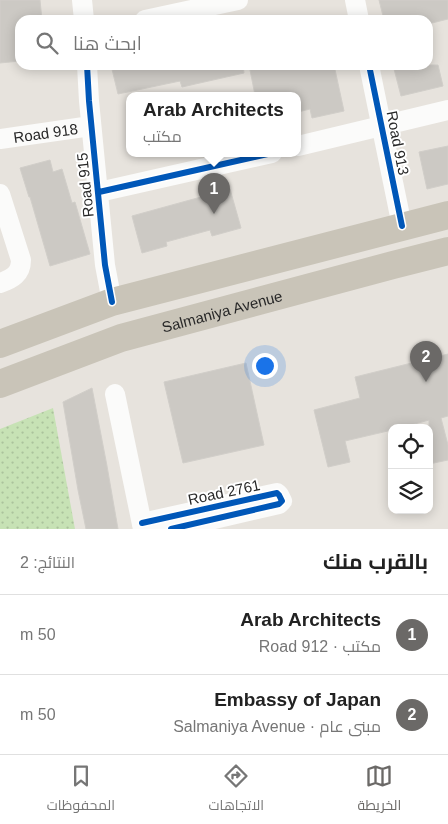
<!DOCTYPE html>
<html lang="ar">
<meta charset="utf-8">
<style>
body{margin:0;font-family:Arial,Cairo,sans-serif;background:#f2f2f2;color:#222;direction:rtl}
.controls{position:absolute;right:15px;bottom:15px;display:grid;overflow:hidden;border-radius:10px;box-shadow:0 2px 12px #0003}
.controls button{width:45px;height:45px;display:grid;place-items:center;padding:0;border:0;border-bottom:1px solid #e0e0e0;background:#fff;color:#222;font:25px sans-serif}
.you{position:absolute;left:264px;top:365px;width:18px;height:18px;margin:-12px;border:4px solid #fff;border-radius:50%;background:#1a73e8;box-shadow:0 0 0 8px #1a73e833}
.badge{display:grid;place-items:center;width:32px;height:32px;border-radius:50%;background:#6b6967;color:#fff;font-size:16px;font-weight:700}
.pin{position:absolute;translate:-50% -41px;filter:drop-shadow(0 1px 2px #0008)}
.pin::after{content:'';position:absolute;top:26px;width:18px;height:15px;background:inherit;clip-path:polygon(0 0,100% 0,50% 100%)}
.popup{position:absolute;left:126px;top:92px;width:175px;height:65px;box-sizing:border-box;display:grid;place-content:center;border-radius:10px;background:#fff;filter:drop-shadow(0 1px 4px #0005);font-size:16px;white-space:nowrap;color:#767676}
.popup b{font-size:19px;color:#222}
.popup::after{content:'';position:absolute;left:50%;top:100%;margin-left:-10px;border:10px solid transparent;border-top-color:#fff}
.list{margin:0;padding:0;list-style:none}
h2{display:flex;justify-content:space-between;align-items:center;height:65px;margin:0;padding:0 20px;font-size:21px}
h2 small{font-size:16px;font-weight:400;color:#767676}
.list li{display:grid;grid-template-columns:32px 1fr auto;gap:15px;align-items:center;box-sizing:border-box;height:80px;padding:0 20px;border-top:1px solid #e0e0e0}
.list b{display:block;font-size:19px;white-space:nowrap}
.list p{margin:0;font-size:16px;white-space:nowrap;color:#767676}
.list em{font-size:16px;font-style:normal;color:#767676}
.icon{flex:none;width:28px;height:28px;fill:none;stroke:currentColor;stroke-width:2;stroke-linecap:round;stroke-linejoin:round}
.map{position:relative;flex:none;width:448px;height:529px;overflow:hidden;direction:ltr}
.search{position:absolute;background:#fff;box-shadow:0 2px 12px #0003;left:15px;right:15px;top:15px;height:55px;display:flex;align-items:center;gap:12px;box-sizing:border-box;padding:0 18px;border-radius:15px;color:#767676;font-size:19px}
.sheet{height:225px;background:#fff}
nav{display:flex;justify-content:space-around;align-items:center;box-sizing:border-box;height:70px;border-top:1px solid #e0e0e0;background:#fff;font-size:14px;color:#767676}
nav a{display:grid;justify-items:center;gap:2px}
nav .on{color:#6b6967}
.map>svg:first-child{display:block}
</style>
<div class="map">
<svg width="448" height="529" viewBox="0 0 448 529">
<defs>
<pattern id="grass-dots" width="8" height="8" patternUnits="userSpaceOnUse" patternTransform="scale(1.25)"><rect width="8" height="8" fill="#c7e2b5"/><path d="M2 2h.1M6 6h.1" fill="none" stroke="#abc29c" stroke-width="1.8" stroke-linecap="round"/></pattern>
</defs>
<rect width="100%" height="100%" fill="#e7e3dd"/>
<path fill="url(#grass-dots)" d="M 53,408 L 75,529 L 0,529 L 0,429 Z"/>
<path fill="#ccc9c4" stroke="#d1cec9" d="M 0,0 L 40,0 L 42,20 L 20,20 L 20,61 L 0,63 Z
M 379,0 L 448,0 L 448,19 L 428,24 L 428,20 L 384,20 Z
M 111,65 L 243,65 L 244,73 L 182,87 L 180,81 L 118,94 Z
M 249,65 L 334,65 L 344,111 L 312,118 L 310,109 L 298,112 L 298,95 L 255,95 Z
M 393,65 L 438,65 L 443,86 L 401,96 Z
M 448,146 L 448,184 L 427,189 L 419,152 Z
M 50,160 L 53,172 L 62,169 L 72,203 L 75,202 L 90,254 L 50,266 L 30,197 L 29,197 L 20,168 Z
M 230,189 L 241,228 L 212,236 L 210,230 L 166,242 L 167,246 L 142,253 L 132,216 Z
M 448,354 L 448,416 L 441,418 L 448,445 L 448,460 L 429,464 L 429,420 L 400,428 L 392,428 L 392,430 L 345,441 L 350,462 L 328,467 L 314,410 L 360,398 L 355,377 Z
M 246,363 L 264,445 L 183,463 L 164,382 Z
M 92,388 L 107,466 L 118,529 L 86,529 L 78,490 L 63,402 Z"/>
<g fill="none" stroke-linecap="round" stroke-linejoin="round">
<g stroke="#fbfbfa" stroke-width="20">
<path d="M 82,0 L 84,20"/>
<path d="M 355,0 L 359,20"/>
<path d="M 145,20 L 238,0"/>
<path d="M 87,65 L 89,101 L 105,265 L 112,302"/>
<path d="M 369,65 L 402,226"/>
<path id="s1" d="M 0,139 L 91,126"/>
<path d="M 298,146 L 448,110"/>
<path d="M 99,192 L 272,153"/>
<path d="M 0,194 L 21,260 C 21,274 12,279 0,283"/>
<path d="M 115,394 L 143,529"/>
<path d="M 142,523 L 277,493 L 279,495 L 282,501 L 279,504 L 171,529"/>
</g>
<g stroke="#c9c4b8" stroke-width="28">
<path d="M 0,344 L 112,302 L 448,215"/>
<path id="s2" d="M 0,384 L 121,338 L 393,265 L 448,251"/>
</g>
<defs>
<path id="cycleway" d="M 87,65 L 89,101 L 105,265 L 112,302
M 369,65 L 402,226
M 99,192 L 272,153
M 142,523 L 277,493 L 279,495 L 282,501 L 279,504 L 171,529"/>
</defs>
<use href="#cycleway" stroke="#fff" stroke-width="9"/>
<use href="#cycleway" stroke="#0057b8" stroke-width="6"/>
</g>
<g text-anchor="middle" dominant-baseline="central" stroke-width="4" stroke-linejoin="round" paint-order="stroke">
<g font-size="15" fill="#282828" stroke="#fff">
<text stroke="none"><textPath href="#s1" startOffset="46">Road 918</textPath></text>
<text transform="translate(398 143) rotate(79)">Road 913</text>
<text transform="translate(85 185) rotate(-96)">Road 915</text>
<text stroke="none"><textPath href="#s2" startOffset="234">Salmaniya Avenue</textPath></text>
<text transform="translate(224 492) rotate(-12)">Road 2761</text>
</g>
</g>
</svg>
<div class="controls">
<button><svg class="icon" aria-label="locate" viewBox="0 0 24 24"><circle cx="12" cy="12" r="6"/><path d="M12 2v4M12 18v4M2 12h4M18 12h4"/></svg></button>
<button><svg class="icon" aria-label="layers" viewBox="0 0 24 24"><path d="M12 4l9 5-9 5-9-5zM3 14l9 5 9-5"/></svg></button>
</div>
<div class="you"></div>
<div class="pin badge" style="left:214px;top:214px">1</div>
<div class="popup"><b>Arab Architects</b>مكتب</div>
<div class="pin badge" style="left:426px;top:382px">2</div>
<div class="search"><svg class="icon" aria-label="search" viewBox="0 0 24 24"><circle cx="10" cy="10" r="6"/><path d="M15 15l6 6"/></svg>ابحث هنا</div>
</div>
<section class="sheet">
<h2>بالقرب منك<small>النتائج: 2</small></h2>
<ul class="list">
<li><span class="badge">1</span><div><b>Arab Architects</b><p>مكتب · Road 912</p></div><em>50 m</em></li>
<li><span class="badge">2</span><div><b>Embassy of Japan</b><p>مبنى عام · Salmaniya Avenue</p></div><em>50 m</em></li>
</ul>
</section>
<nav>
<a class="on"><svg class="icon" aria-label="map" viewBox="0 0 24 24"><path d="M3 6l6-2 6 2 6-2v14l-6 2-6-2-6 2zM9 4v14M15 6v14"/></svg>الخريطة</a>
<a><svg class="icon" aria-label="directions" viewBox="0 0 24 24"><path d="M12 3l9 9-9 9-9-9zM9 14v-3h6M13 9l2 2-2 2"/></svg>الاتجاهات</a>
<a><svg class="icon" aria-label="saved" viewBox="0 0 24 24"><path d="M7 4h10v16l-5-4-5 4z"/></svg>المحفوظات</a>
</nav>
